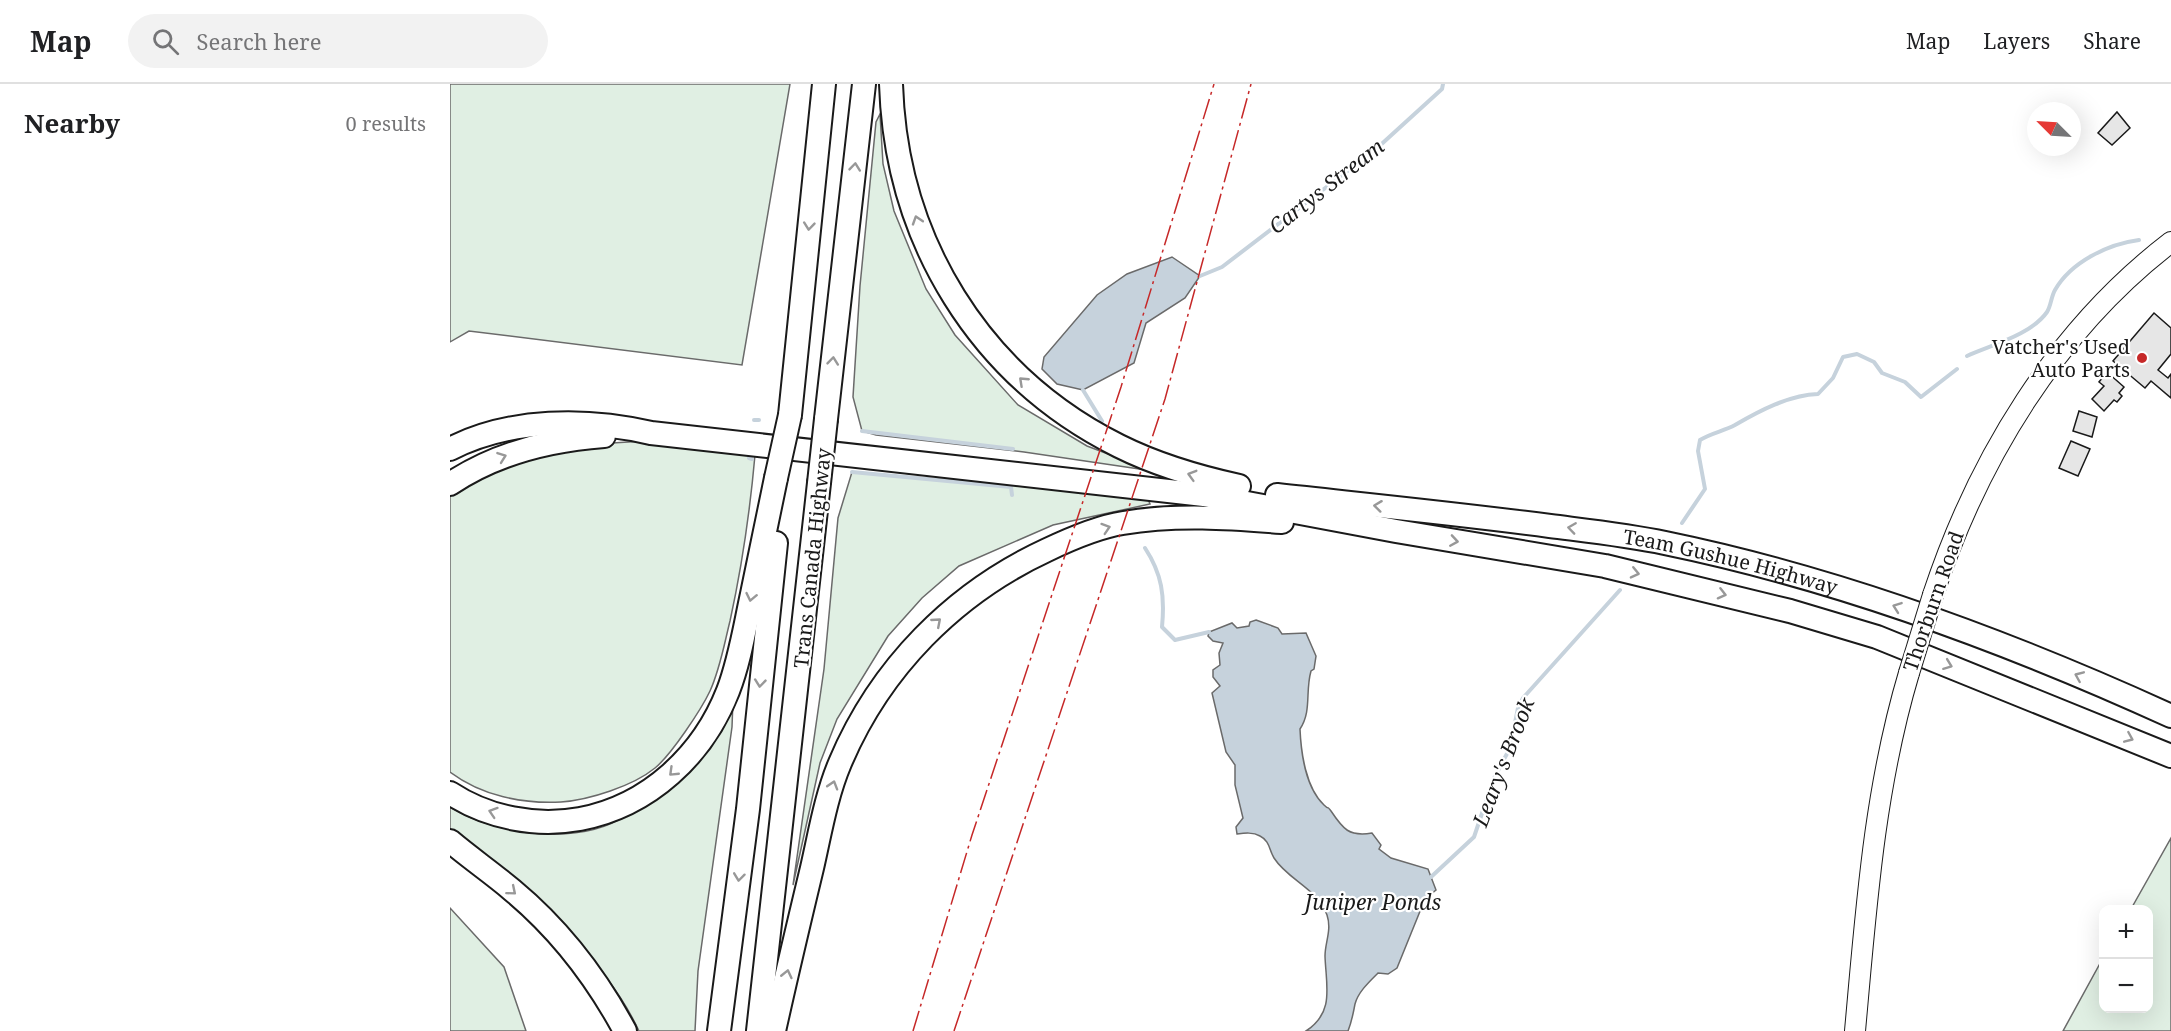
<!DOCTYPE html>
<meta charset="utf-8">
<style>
body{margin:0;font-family:"Noto Serif",serif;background:#f2f2f2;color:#202124}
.controls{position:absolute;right:18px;bottom:18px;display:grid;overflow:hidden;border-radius:12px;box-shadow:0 6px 24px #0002}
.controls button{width:54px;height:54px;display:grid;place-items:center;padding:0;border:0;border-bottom:2px solid #e0e0e0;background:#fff;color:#202124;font:30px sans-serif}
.compass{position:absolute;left:1577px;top:18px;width:54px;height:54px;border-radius:50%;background:#fff;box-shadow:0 6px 24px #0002;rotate:294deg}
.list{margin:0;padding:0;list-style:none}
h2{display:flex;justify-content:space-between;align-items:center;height:78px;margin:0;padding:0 24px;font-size:26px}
h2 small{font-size:20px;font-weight:400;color:#757577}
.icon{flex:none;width:33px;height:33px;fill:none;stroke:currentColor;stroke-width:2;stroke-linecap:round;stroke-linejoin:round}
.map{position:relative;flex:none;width:1721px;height:947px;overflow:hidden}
header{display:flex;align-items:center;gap:36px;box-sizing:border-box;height:84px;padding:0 30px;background:#fff;border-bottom:2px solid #e0e0e0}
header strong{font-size:28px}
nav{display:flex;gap:33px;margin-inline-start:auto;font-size:21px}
.search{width:420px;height:54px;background:#f2f2f2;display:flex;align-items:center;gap:15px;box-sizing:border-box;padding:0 21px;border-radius:33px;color:#757577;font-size:22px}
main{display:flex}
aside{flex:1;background:#fff}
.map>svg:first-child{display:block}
</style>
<header>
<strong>Map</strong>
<div class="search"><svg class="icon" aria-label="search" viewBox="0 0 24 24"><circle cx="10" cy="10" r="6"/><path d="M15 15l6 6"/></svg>Search here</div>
<nav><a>Map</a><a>Layers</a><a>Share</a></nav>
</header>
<main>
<aside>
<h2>Nearby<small>0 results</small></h2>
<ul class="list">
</ul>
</aside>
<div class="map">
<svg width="1721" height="947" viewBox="0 0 1721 947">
<rect width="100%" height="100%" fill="#fff"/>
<path fill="#e0efe3" stroke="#6a6a6a" stroke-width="1.5" d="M 0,0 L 340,0 L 292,281 L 19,247 L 0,258 Z
M 430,30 L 433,80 L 444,127 L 476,205 L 505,251 L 568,321 L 637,362 L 703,387 L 574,368 L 426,351 L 412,347 L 403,313 L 410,202 L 426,38 Z
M 195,357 L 305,371 C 300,427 292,482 280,537 C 274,561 270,585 260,607 C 251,626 221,671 205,684 C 183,702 139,716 111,718 C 73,720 32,712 0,688 L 0,403 L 16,391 L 129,361 Z
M 402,388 L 524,398 L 528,396 L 677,412 L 698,415 L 700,420 L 603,441 L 509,482 L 472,514 L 438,552 L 387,635 L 370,679 L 343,801 L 374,585 L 388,434 Z
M 283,616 L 282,643 L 248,887 L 245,947 L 189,947 C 149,862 69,808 0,749 L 0,723 C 46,751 129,763 177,731 C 188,723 199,708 208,697 C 233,670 258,643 283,616 Z
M 1721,754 L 1721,947 L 1613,947 L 1653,874 L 1654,924 L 1698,924 L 1698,826 L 1681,825 Z
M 0,824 L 54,883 L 76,947 L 0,947 Z"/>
<path fill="#c6d2dc" stroke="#6a6a6a" stroke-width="1.5" d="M 722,173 L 750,192 L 735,214 L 696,239 L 684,279 L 633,306 L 607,300 L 592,285 L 594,273 L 647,211 L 677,190 Z
M 806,536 L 828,544 L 832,550 L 856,549 L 866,572 L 864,585 L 861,587 C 855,608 862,627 850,645 C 851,669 856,704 874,721 C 880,727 876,720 881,727 C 893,745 899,753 922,749 L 931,761 L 929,765 L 941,774 L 978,785 L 986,806 L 975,815 L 947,884 L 938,890 L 928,889 C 920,897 908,908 905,920 C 903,930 902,937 898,947 L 856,947 C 885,928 876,902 875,872 C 875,858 882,846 877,831 C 868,805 838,796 824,774 C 819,766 820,757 810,752 C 803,748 795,749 787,750 L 786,743 L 793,734 L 785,701 L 785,681 L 776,668 L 762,609 L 770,602 L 763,593 L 763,586 L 770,581 L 769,569 L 773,559 L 763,557 L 758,552 L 759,548 L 782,539 L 787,544 L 799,542 L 800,538 Z"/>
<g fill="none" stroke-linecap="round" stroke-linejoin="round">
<path stroke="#c6d2dc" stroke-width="4" d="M 750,192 L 772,183 L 925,66 L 992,5 L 993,0
M 1517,272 C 1541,261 1581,251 1597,228 C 1601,222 1601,213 1605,206 C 1621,178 1658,160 1689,156
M 633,306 L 652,337
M 304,336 L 309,336
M 412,347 L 563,365
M 299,374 L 302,375
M 402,388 L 561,403 L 562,411
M 1232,439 L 1255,405 L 1248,367 L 1250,356 C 1261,349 1274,347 1285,341 C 1309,327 1339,311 1368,310 L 1383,294 L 1393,273 L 1407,270 L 1424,278 L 1432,289 L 1455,298 L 1471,313 L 1507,285
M 695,464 C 712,490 715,512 712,543 L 725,556 L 759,548
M 981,793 L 1024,753 L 1044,694 L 1060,664 L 1068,624 L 1073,614 L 1170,506"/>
</g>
<path fill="#e6e6e6" stroke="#1a1a1a" stroke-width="1.5" d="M 1667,28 L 1680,44 L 1662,61 L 1648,49 Z
M 1704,229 L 1721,244 L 1721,270 L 1708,286 L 1718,294 L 1721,290 L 1721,314 L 1701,297 L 1695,304 L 1663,277 Z
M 1657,288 L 1674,303 L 1669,309 L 1672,312 L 1667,318 L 1664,316 L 1654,327 L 1642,315 L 1654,302 L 1649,298 Z
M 1629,327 L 1647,333 L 1642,353 L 1623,347 Z
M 1621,357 L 1640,365 L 1628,392 L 1609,384 Z"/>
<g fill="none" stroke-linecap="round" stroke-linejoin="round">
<defs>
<path id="major" d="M 1483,511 C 1528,375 1606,246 1721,158
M 1405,947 C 1416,826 1424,706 1459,589"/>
<g id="highway">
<path d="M 441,0 C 446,156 529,292 669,362 C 707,381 748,393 789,402"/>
<path d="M 340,331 L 374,0"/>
<path d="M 376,335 L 414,0"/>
<path d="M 0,365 C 60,334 137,334 201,349 L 754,411 L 946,447 L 1155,482 L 1340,527 L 1427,553 L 1721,672"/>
<path d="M 0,400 C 46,369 100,356 154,352"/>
<path id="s1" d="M 827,411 C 918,421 1009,430 1100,442 C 1139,447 1177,451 1215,459 C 1390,495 1559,558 1721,632"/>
<path d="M 0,709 C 38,734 86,743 130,735 C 199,722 253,671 278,607 C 290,576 295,542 302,510 C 310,471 318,433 326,394"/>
<path d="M 0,757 C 20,774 42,789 62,806 C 109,845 146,893 175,947"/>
<path d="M 269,947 L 298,725 L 326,459"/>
<path d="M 308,947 L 369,399"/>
<path d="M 324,947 C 336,893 349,838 362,784 C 370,749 376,712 390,679 C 430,584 504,509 597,466 C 620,455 647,443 673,439 C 726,430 779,434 832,438"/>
</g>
</defs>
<use href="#major" stroke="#1a1a1a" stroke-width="22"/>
<use href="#highway" stroke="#1a1a1a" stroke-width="26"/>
<use href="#major" stroke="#fff" stroke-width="20"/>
<use href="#highway" stroke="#fff" stroke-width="22"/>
<defs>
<path id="major-bridge" d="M 1459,589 L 1483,511"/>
<path id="highway-bridge" d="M 326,394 L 340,331
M 369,399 L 376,335"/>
</defs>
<use href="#major-bridge" stroke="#1a1a1a" stroke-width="22" stroke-linecap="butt"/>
<use href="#highway-bridge" stroke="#1a1a1a" stroke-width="26" stroke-linecap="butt"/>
<use href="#major-bridge" stroke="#fff" stroke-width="20"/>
<use href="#highway-bridge" stroke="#fff" stroke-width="22"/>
<path stroke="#c62828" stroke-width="1.5" stroke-dasharray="21 4.5 3 4.5" stroke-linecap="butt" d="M 463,947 L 522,751 L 671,303 L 764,0
M 504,947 L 715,315 L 801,0"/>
</g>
<defs><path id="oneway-chevron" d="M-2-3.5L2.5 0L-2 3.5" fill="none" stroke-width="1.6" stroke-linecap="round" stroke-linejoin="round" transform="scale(1.5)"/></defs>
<g stroke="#989898">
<use href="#oneway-chevron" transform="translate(405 83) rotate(-84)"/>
<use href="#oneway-chevron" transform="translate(467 136) rotate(-108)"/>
<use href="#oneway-chevron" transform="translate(359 142) rotate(96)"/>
<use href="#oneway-chevron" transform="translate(383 277) rotate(-84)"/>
<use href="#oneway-chevron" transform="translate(573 297) rotate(-137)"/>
<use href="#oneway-chevron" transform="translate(52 373) rotate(-20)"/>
<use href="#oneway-chevron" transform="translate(742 391) rotate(-164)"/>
<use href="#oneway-chevron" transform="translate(928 422) rotate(-173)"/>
<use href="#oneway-chevron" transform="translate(656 444) rotate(-18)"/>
<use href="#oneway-chevron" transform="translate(1122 444) rotate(-172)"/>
<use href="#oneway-chevron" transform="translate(1004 457) rotate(9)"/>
<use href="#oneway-chevron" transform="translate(1185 489) rotate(13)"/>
<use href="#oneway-chevron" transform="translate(1272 510) rotate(14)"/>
<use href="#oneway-chevron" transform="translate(301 513) rotate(102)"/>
<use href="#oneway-chevron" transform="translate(1447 523) rotate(-160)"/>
<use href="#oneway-chevron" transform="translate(487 538) rotate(-41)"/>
<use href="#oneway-chevron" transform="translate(1498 581) rotate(21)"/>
<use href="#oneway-chevron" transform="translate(1629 592) rotate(-157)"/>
<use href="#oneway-chevron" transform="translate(310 599) rotate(96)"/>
<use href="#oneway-chevron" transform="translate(1679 654) rotate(23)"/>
<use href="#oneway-chevron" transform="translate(223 688) rotate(136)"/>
<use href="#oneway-chevron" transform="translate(383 701) rotate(-73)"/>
<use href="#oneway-chevron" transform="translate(43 728) rotate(-162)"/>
<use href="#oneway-chevron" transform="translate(289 793) rotate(97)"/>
<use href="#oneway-chevron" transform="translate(62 807) rotate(40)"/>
<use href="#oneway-chevron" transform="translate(337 890) rotate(-77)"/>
</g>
<circle fill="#c62828" stroke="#fff" stroke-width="2" cx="1692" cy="274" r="6"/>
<g text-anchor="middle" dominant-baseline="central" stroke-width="4.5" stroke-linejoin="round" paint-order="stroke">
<g font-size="20" fill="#1a1a1a" stroke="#fff" text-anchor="end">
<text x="1680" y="262">Vatcher's Used<tspan x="1680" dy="23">Auto Parts</tspan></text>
</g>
<g font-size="20" fill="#1a1a1a" stroke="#fff">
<text transform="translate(362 474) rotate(-84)">Trans Canada Highway</text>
<text stroke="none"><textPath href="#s1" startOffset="459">Team Gushue Highway</textPath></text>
<text transform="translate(1483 517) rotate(-71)">Thorburn Road</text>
</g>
<g font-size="21" font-style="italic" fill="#1a1a1a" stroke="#fff">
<text transform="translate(876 102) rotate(-38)">Cartys Stream</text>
<text transform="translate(1053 678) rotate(-69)">Leary's Brook</text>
<text x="923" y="818">Juniper Ponds</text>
</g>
</g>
</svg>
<div class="controls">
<button>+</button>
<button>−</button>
</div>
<svg class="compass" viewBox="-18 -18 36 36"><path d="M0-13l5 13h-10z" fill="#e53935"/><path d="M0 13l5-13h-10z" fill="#757577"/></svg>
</div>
</main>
